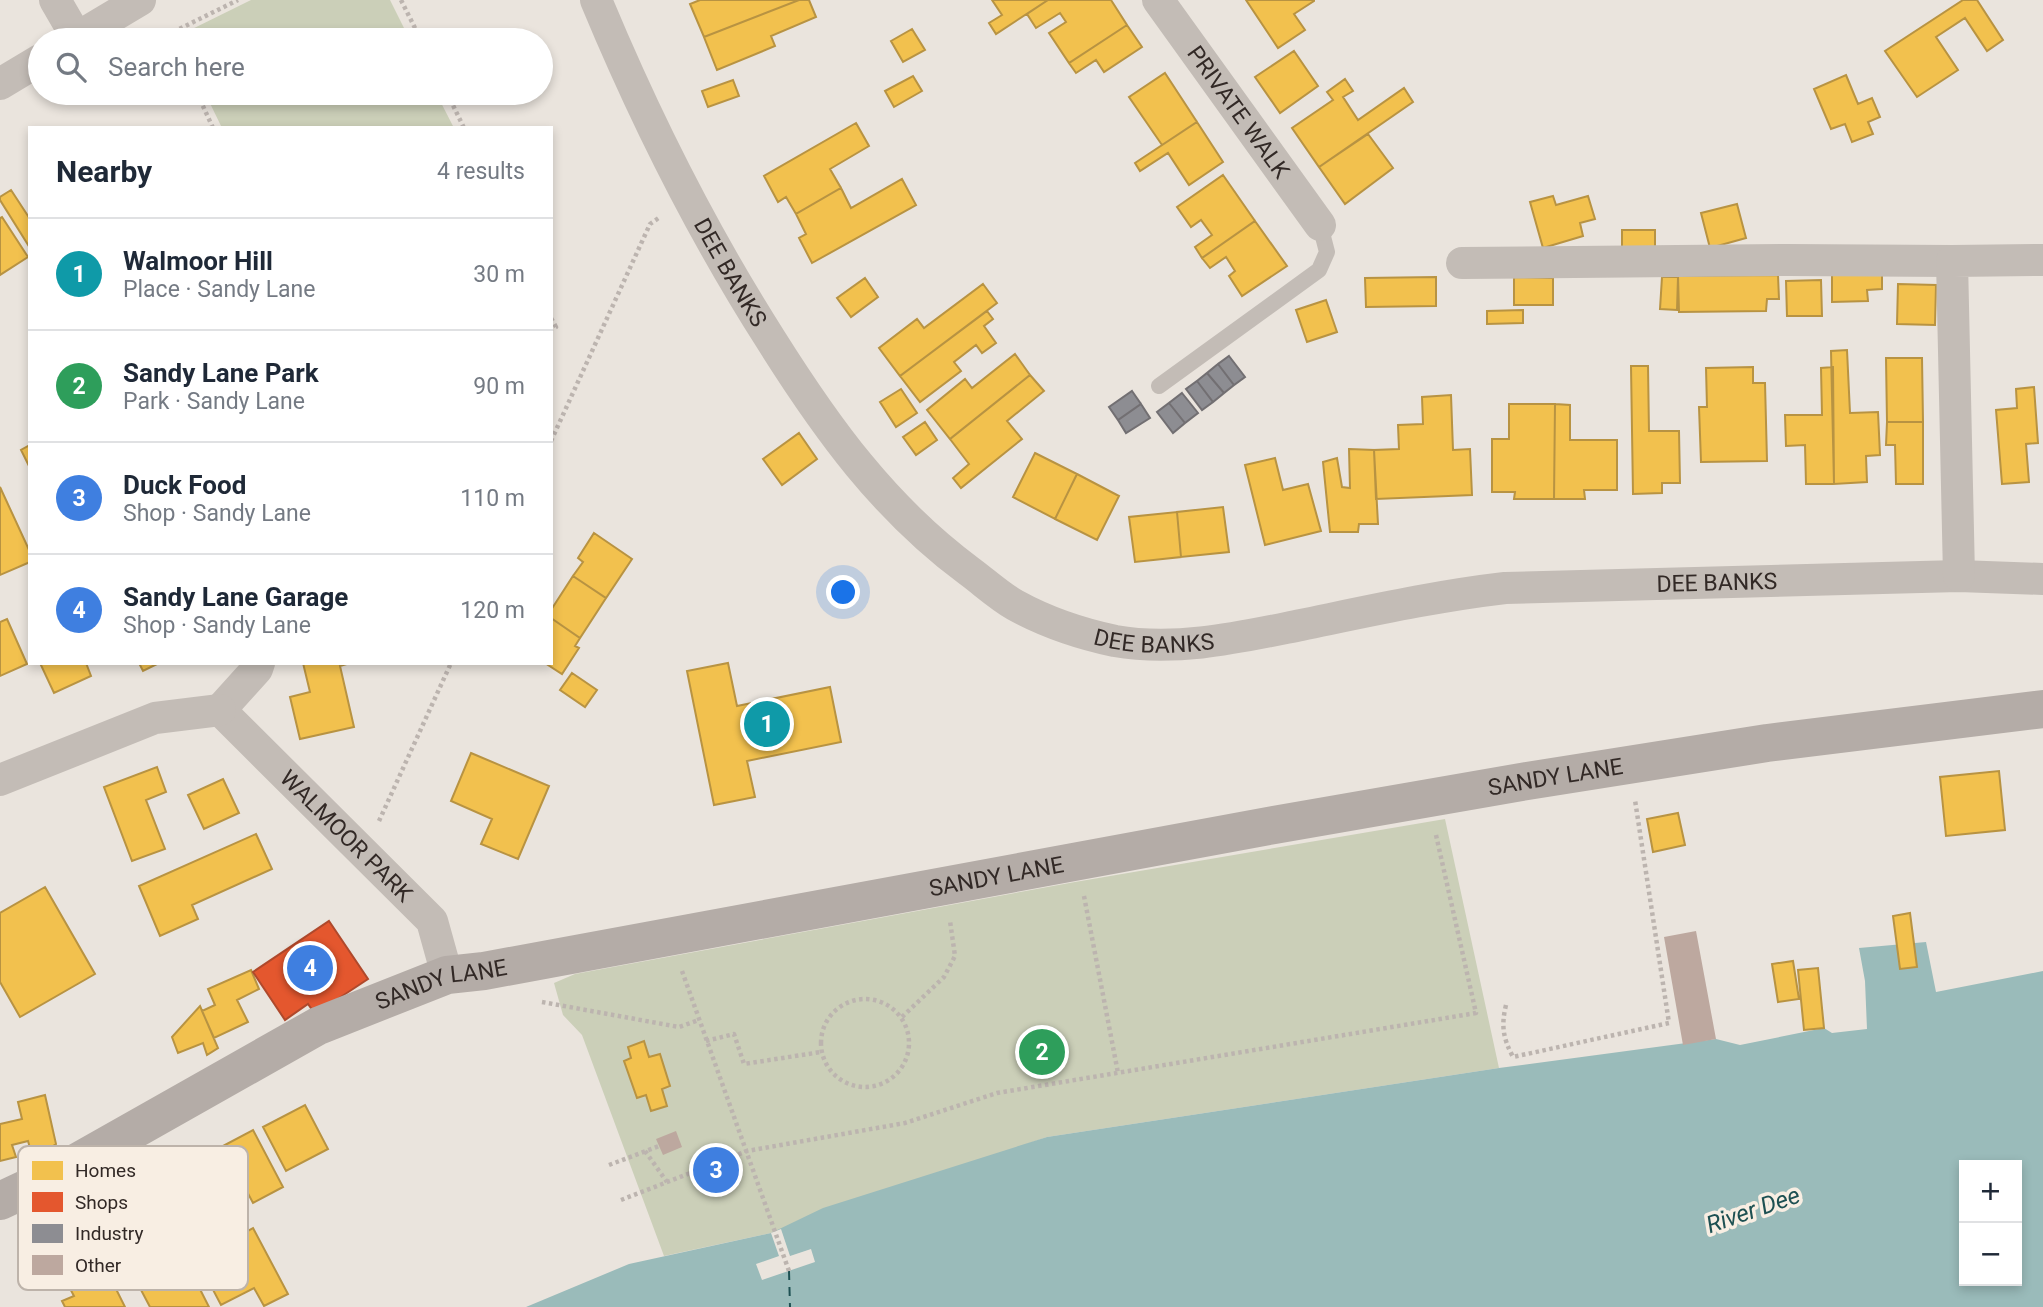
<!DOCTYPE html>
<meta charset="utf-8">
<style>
body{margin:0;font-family:Roboto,sans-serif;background:#f2f2f3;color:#1f2937}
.controls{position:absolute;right:21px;bottom:21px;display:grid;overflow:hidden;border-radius:0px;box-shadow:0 4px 10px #0003}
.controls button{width:63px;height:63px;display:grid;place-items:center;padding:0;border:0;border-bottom:2px solid #e0e1e3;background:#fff;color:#1f2937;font:35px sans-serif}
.you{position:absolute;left:844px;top:593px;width:24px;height:24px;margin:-18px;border:5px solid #fff;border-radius:50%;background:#1a73e8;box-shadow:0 0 0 10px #1a73e833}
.badge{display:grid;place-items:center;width:46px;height:46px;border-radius:50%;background:#2563eb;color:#fff;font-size:23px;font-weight:700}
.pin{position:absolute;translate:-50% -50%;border:4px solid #fff;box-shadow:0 2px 7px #0006}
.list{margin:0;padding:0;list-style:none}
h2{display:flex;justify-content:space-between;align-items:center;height:91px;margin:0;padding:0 28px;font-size:30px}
h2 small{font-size:23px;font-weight:400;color:#747a83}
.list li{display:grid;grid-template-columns:46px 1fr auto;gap:21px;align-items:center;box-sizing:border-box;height:112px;padding:0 28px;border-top:2px solid #e0e1e3}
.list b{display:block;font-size:26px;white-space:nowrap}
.list p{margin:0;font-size:23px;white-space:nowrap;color:#747a83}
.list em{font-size:23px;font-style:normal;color:#747a83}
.icon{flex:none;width:38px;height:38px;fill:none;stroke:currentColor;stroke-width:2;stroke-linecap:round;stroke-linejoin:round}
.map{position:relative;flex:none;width:2043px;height:1307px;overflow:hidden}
.search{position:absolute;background:#fff;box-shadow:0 4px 10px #0003;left:28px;top:28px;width:525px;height:77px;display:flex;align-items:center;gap:18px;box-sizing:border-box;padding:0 24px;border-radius:38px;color:#747a83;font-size:26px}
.panel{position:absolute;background:#fff;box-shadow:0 4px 10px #0003;left:28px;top:126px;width:525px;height:539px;border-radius:0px}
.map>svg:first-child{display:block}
</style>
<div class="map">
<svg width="2043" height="1307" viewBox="0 0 2043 1307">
<rect width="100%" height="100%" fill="#eae4dd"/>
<path fill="#cbcfb8" d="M 251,0 L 390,0 L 410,40 L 180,40 L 178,36 Z
M 205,93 L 436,93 L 454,128 L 222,128 Z
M 1445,819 L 1499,1068 L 1047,1137 L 771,1233 L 664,1256 L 582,1035 L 563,1015 L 554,983 L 575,974 L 1075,882 Z"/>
<path fill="#9abbba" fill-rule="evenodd" d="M 1926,942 L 1936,992 L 2043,971 L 2043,1307 L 526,1307 L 629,1264 L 771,1233 L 823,1208 L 1047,1137 L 1499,1068 L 1716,1039 L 1740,1045 L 1824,1028 L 1832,1033 L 1867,1029 L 1865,981 L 1859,948 ZM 1964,1165 L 2017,1165 L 2017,1281 L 1964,1281 Z"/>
<path fill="#eae4dd" d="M 781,1229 L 790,1256 L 811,1249 L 815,1262 L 762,1280 L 756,1264 L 779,1256 L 771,1233 Z"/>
<path fill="#f2c14e" stroke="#b89342" stroke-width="2" d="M 700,0 L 799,0 L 704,37 L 690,4 Z
M 799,0 L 809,0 L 816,17 L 771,36 L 775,46 L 717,70 L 704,37 Z
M 992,0 L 1048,0 L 996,34 L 989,23 L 1002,15 Z
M 1048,0 L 1111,0 L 1127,25 L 1069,63 L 1049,33 L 1066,22 L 1060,13 L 1036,28 L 1027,14 Z
M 1246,0 L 1314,0 L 1314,1 L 1294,14 L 1305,30 L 1278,48 Z
M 1963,0 L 1977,0 L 2003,40 L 1987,51 L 1965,18 L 1936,37 L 1958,70 L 1917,97 L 1885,51 Z
M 1127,25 L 1142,47 L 1104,72 L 1096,60 L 1076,73 L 1069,63 Z
M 912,29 L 925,50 L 903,62 L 891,41 Z
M 1294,51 L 1318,86 L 1280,113 L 1255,77 Z
M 1165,73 L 1197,122 L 1162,145 L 1129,97 Z
M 1846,75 L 1858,104 L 1872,98 L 1880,117 L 1868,122 L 1873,134 L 1852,142 L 1845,124 L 1831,129 L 1814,89 Z
M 913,76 L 922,91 L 894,107 L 885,91 Z
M 1345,79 L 1353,91 L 1343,97 L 1358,120 L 1404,88 L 1413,102 L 1319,167 L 1292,128 L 1333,100 L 1327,92 Z
M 733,80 L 739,96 L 708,107 L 702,91 Z
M 1197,122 L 1223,162 L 1189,185 L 1168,153 L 1140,171 L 1135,163 Z
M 856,123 L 869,146 L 830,169 L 841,188 L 796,214 L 786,197 L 778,202 L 764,176 Z
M 1368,134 L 1393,168 L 1345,204 L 1319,167 Z
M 1223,175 L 1255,221 L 1202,258 L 1195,247 L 1212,235 L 1201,220 L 1191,227 L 1177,207 Z
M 902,179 L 916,205 L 812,263 L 799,238 L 806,234 L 796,214 L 841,188 L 851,208 Z
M 11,190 L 30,219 L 30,248 L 0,200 L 0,197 Z
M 1553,196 L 1556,205 L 1588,196 L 1595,219 L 1580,223 L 1583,236 L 1543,248 L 1530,202 Z
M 1737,204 L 1746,238 L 1710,248 L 1701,213 Z
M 2,217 L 28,257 L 0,275 L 0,218 Z
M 1255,221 L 1287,266 L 1242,296 L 1229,276 L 1235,271 L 1226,257 L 1210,268 L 1202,258 Z
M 1622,230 L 1655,230 L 1655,248 L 1622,248 Z
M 1882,273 L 1882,289 L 1867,290 L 1868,301 L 1832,302 L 1832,274 Z
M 1778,275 L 1779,299 L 1767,299 L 1766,311 L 1679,312 L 1678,276 Z
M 1436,277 L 1436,306 L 1366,307 L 1365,278 Z
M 1514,277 L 1553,278 L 1553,305 L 1514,305 Z
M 1662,277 L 1678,277 L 1677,310 L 1660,309 Z
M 865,278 L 878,297 L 851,317 L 837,298 Z
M 1821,280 L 1822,316 L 1787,316 L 1786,281 Z
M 983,284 L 997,303 L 900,376 L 879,348 L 917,319 L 924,328 Z
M 1898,284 L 1936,285 L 1935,325 L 1897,324 Z
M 1326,300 L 1337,332 L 1307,342 L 1296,310 Z
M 1523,310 L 1523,323 L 1487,324 L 1487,311 Z
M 987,311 L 993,319 L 984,326 L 996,343 L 982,353 L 976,345 L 954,362 L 961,371 L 920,402 L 900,376 Z
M 1847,350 L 1850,413 L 1878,412 L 1880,455 L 1866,456 L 1867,482 L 1834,484 L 1831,351 Z
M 1015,354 L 1030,375 L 950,439 L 927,410 L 965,379 L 972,388 Z
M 1886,358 L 1922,358 L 1923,422 L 1887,422 Z
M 1631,366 L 1648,366 L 1649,431 L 1679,431 L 1680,483 L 1662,483 L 1662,493 L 1633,494 Z
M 1753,367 L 1753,383 L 1765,383 L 1767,461 L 1701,462 L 1699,407 L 1707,407 L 1706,368 Z
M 1833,367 L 1834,484 L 1806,484 L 1805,445 L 1786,446 L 1785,415 L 1822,415 L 1821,368 Z
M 1030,375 L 1044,391 L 1007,421 L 1022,439 L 961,488 L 953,478 L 969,464 L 950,439 Z
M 2034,387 L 2038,443 L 2026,444 L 2029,482 L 2002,484 L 1996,410 L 2017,408 L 2016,389 Z
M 901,389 L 917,413 L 896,427 L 880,402 Z
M 1451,395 L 1453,450 L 1470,449 L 1472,495 L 1376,499 L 1374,450 L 1399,449 L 1398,425 L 1423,424 L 1422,397 Z
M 1509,404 L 1555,404 L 1554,499 L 1514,499 L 1515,492 L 1492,492 L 1492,439 L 1509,439 Z
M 1555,404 L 1570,405 L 1570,440 L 1617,440 L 1617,490 L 1584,490 L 1585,499 L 1554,499 Z
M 925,422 L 937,440 L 916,455 L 903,437 Z
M 1887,422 L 1923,422 L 1923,484 L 1896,484 L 1895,445 L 1886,445 Z
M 799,433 L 817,459 L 782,485 L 763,459 Z
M 30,445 L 30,468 L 21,450 Z
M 1349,449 L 1374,450 L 1378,524 L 1359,524 L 1358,532 L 1330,532 L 1323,462 L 1337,458 L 1342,487 L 1350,488 Z
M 1035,453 L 1077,474 L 1055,519 L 1013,497 Z
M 1275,458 L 1283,490 L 1308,484 L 1321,531 L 1265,545 L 1245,465 Z
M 1077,474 L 1119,496 L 1097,540 L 1055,519 Z
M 0,487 L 30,552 L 30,562 L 0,575 Z
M 1223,507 L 1229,552 L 1181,557 L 1177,512 Z
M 1177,512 L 1181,557 L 1135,562 L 1129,517 Z
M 594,533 L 632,559 L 606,598 L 573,576 L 583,562 L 578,558 Z
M 573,576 L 606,598 L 580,638 L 551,618 L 551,610 Z
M 551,618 L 580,638 L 575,646 L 579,648 L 562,674 L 545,663 L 551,663 Z
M 7,619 L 27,664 L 0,676 L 0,622 Z
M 40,663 L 86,663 L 91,676 L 54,693 Z
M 139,663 L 159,663 L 143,671 Z
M 303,663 L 350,663 L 340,666 L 354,727 L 300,739 L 290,697 L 310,692 Z
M 728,663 L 737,706 L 830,687 L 841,742 L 747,761 L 755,797 L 714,805 L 687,671 Z
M 572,673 L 597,690 L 585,707 L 560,690 Z
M 471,753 L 549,786 L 518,859 L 481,844 L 492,819 L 451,801 Z
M 157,767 L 166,792 L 146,800 L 165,849 L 132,861 L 104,787 Z
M 1999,771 L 2005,830 L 1946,836 L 1940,777 Z
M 223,779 L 239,813 L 204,829 L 188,795 Z
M 1678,813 L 1685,845 L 1653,852 L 1647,819 Z
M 256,834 L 272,869 L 192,905 L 198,919 L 160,936 L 139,886 Z
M 45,887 L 95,974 L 20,1017 L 0,982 L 0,913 Z
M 1910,913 L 1917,967 L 1900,969 L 1893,916 Z
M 1793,961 L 1799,999 L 1778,1002 L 1772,964 Z
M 1818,968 L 1824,1028 L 1804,1030 L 1798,970 Z
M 251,970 L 259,989 L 237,1000 L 248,1022 L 214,1038 L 202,1011 L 215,1005 L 208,989 Z
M 200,1006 L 218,1048 L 207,1055 L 203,1043 L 178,1053 L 172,1037 Z
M 644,1041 L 649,1057 L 660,1054 L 670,1086 L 662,1089 L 667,1106 L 651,1111 L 646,1095 L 637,1098 L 624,1061 L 631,1058 L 628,1047 Z
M 45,1095 L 56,1144 L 33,1159 L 28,1141 L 12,1145 L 16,1157 L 0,1161 L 0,1124 L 22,1119 L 18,1102 Z
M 305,1105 L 328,1149 L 286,1171 L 263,1127 Z
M 253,1130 L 283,1187 L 253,1203 L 223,1146 Z
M 253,1228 L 288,1294 L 264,1306 L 254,1288 L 221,1305 L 190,1246 L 218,1232 L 224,1244 Z
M 172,1234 L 209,1307 L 150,1307 L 131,1271 L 147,1263 L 141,1250 Z
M 104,1265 L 125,1307 L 65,1307 L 62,1301 L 74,1296 L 67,1283 Z"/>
<path fill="#e4572e" stroke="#af492c" stroke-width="2" d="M 329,921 L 368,979 L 315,1014 L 308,1004 L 285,1020 L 253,972 Z"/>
<path fill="#8d8d92" stroke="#726f72" stroke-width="2" d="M 1229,356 L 1245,377 L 1234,385 L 1218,364 Z
M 1218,364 L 1234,385 L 1224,393 L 1207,373 Z
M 1207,373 L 1224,393 L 1213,402 L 1197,381 Z
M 1197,381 L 1213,402 L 1202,410 L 1186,389 Z
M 1132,391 L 1141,404 L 1118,420 L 1109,407 Z
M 1182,393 L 1198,413 L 1185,423 L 1169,403 Z
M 1169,403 L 1185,423 L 1173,433 L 1157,412 Z
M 1141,404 L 1150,418 L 1126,433 L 1118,420 Z"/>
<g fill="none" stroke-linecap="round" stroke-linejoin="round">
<path stroke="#1d5052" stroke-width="2" stroke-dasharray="9 7" stroke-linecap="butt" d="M 789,1271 L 790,1307"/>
</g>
<path fill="#bda89f" d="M 1696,931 L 1716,1039 L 1683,1045 L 1664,937 Z
M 676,1131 L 682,1147 L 663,1155 L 656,1139 Z"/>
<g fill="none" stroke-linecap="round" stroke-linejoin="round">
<path stroke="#bcb4af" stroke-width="4.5" stroke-dasharray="3.5 3.5" stroke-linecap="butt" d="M 401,0 L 421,40
M 167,35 L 238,0
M 197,93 L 213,128
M 447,93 L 464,128
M 551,318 L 556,327 L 551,329
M 551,441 L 650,224 L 660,217
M 379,821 L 451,663
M 1084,896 L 1118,1073
M 682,971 L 789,1271
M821 1043a44 44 0 1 1 88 0a44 44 0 1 1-88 0Z
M 542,1002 L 679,1027 L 699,1020
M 1506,1005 C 1501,1026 1503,1038 1513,1057 L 1669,1023 L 1635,800
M 902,1017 L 944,977 L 955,956 L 950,921
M 706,1041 L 734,1034 L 744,1064 L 821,1052
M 645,1151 L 667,1182
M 609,1165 L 659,1146
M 621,1200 L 747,1151 L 905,1123 L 997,1093 L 1476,1013 L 1436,835"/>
<path stroke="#c3bcb6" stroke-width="16" d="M 1159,386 L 1319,270 L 1327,252 L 1320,225"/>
<g stroke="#c3bcb6" stroke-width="32">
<path d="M 55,0 L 77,38"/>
<path id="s1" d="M 596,0 C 645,118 702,232 771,340 C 827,429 884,508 969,571 C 984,582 999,596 1015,605 C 1044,621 1082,634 1115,641 C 1177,652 1241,637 1301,625 C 1369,611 1436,596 1505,588 L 1959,576 L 2043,579"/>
<path id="s2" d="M 1158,0 L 1320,225"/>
<path d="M 73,40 L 140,0"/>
<path d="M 0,84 L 40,60"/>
<path d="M 1462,263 L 1788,260 L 1952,261"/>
<path d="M 1959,576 L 1952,261 L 2043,260"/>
<path id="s3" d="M 259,663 L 257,669 L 220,710 L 432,921 L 447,975"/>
<path d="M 0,780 L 155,718 L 220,710"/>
</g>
<path stroke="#b4aca7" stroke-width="38" id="s4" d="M 0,1201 L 49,1178 L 318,1026 L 447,975 L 484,971 L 1274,825 L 1527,781 L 1767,743 L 2043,709"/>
</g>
<g text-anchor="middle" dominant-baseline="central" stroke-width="7" stroke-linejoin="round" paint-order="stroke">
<g font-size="23" fill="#322926" stroke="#f8eee3">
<text stroke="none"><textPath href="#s2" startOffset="138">PRIVATE WALK</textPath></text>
<text stroke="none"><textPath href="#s1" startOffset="304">DEE BANKS</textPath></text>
<text stroke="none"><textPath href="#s1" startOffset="1460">DEE BANKS</textPath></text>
<text stroke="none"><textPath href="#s1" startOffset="892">DEE BANKS</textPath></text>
<text stroke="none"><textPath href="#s4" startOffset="1628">SANDY LANE</textPath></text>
<text stroke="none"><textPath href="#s3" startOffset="240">WALMOOR PARK</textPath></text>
<text stroke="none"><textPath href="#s4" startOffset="1060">SANDY LANE</textPath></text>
<text stroke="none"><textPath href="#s4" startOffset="494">SANDY LANE</textPath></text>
</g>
<g font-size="24" font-style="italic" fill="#1d5052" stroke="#f8eee3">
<text transform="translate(1753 1210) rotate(-19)">River Dee</text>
</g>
</g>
<rect x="18" y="1146" width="230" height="144" rx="10" fill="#f8eee3" stroke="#bdb3aa" stroke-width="2"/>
<rect x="32" y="1161" width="31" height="19" fill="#f2c14e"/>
<rect x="32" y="1192" width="31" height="20" fill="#e4572e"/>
<rect x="32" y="1224" width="31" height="19" fill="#8d8d92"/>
<rect x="32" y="1255" width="31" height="20" fill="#bda89f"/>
<g font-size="19" fill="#322926">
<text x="75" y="1177">Homes</text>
<text x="75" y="1209">Shops</text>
<text x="75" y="1240">Industry</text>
<text x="75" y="1272">Other</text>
</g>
</svg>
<div class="controls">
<button>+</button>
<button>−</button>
</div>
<div class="you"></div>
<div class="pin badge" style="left:767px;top:724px;background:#0f9aa8">1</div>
<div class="pin badge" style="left:1042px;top:1052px;background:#2e9e5b">2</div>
<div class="pin badge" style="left:716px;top:1170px;background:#3f7fe0">3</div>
<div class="pin badge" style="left:310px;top:968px;background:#3f7fe0">4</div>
<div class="search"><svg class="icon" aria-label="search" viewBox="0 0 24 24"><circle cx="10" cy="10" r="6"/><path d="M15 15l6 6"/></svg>Search here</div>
<section class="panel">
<h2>Nearby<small>4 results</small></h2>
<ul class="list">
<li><span class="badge" style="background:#0f9aa8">1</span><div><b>Walmoor Hill</b><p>Place · Sandy Lane</p></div><em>30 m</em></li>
<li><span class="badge" style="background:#2e9e5b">2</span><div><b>Sandy Lane Park</b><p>Park · Sandy Lane</p></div><em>90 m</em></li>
<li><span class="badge" style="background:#3f7fe0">3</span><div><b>Duck Food</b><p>Shop · Sandy Lane</p></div><em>110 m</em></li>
<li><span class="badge" style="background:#3f7fe0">4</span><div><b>Sandy Lane Garage</b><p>Shop · Sandy Lane</p></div><em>120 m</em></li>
</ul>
</section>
</div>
